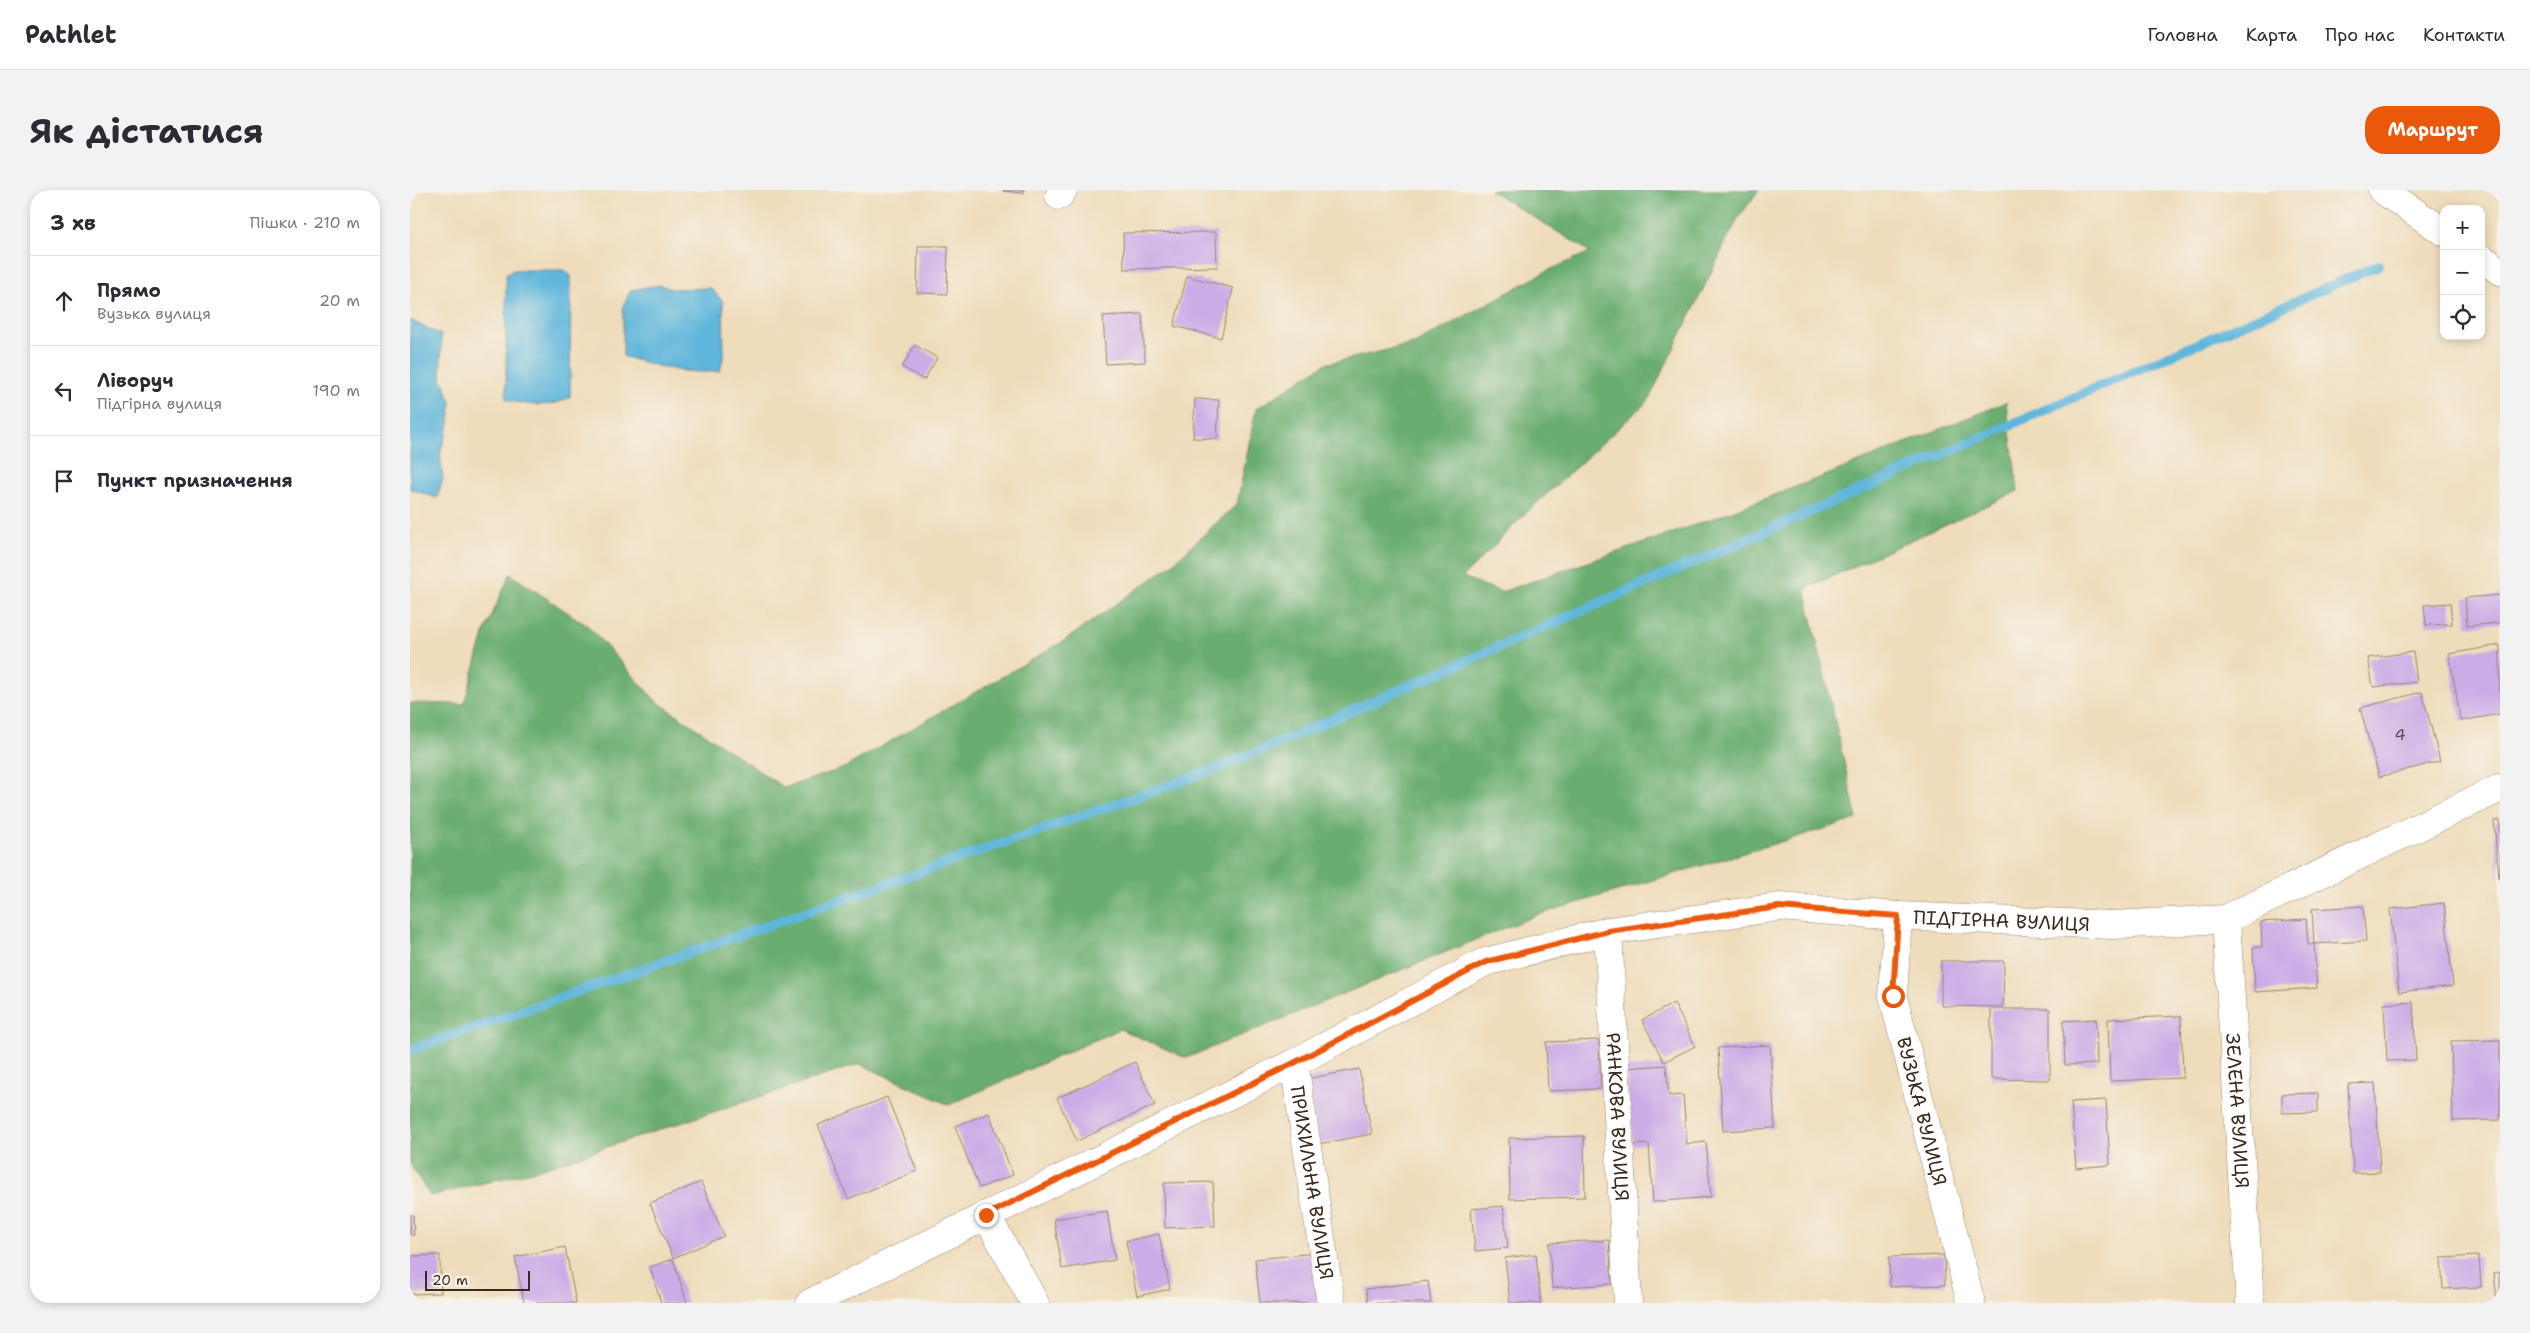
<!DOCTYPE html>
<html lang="uk">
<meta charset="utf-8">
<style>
body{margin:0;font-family:"Shantell Sans",sans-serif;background:#f2f2f3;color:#2b2b33}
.controls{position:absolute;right:15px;top:15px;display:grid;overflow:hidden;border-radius:10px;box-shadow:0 2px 8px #0003}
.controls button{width:45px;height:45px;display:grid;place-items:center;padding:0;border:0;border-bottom:1px solid #e1e1e2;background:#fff;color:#2b2b33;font:25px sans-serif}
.scale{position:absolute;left:15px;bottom:12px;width:105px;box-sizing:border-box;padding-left:5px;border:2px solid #3b2a1e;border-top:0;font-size:14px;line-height:18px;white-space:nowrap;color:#3b2a1e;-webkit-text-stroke:4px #f7f3e8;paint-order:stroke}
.stop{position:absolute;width:15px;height:15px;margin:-11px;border:4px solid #ea580c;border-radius:50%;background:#fff}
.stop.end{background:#ea580c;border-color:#fff;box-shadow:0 1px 5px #0008}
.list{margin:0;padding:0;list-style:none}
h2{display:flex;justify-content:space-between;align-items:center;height:65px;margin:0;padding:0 20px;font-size:21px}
h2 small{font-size:16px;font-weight:400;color:#7c7c81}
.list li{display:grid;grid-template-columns:32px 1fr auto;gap:15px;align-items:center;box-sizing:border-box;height:90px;padding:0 20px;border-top:1px solid #e1e1e2}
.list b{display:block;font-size:19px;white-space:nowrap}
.list p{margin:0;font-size:16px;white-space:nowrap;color:#7c7c81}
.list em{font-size:16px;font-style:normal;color:#7c7c81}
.icon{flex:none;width:28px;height:28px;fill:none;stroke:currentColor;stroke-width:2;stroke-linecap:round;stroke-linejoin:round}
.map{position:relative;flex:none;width:2090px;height:1113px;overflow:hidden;border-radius:20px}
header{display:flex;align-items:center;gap:30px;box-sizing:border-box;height:70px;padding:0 25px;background:#fff;border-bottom:1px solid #e1e1e2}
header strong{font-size:24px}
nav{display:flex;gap:28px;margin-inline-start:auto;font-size:18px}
.intro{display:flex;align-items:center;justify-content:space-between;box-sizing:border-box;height:120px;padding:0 30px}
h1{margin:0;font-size:35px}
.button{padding:12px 22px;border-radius:20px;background:#ea580c;color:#fff;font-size:18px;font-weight:700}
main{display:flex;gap:30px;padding:0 30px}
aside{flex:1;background:#fff;border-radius:20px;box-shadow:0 2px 8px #0003}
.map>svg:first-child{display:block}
</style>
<header>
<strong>Pathlet</strong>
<nav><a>Головна</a><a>Карта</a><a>Про нас</a><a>Контакти</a></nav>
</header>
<div class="intro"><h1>Як дістатися</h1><a class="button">Маршрут</a></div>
<main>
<aside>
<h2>3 хв<small>Пішки · 210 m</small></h2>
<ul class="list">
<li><svg class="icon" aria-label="ahead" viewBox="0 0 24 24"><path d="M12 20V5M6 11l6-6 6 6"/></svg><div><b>Прямо</b><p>Вузька вулиця</p></div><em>20 m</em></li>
<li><svg class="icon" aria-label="left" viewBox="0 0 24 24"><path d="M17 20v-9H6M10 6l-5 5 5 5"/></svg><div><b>Ліворуч</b><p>Підгірна вулиця</p></div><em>190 m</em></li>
<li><svg class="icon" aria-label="arrive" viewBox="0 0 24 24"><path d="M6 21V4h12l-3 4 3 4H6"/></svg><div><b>Пункт призначення</b></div></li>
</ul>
</aside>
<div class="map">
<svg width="2090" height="1113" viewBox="0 0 2090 1113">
<rect width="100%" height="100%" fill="#f7f3e8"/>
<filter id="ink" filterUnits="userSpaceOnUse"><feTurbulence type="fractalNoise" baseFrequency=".02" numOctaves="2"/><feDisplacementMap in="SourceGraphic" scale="10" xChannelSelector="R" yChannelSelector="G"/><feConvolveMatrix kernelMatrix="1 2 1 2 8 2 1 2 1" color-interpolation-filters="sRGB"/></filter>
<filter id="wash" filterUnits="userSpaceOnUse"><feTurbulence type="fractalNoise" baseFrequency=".0096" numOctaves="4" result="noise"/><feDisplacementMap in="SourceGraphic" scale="20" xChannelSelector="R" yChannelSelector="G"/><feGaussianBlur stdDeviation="1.12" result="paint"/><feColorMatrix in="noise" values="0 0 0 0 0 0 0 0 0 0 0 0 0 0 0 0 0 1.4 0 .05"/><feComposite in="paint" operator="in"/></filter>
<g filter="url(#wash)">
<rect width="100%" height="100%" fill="#efdcbb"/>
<path fill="#6bad71" stroke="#536c48" d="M 1080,0 L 1349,0 L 1327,30 L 1238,211 L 1115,324 L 1053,387 L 1091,402 L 1277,338 L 1417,285 L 1596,212 L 1608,301 L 1395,399 L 1447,629 L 1127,725 L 776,868 L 710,839 L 539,915 L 450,874 L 127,980 L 20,1006 L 0,974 L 0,513 L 54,514 L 75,441 L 100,384 L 178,436 L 245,510 L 374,598 L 434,578 L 654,451 L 761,375 L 827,314 L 846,219 L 915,174 L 1004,154 L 1137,81 L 1180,62 Z"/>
<path fill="#5eb6db" stroke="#4c707c" d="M 103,80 L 155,80 L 161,86 L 160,207 C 144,218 114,216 96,209 L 96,85 Z
M 250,95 L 261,99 L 301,98 L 313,112 L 314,164 L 310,181 C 277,185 244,176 213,166 L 213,116 L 221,100 Z
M 0,130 L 31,145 L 31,187 L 41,212 L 39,235 L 30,263 L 33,289 L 27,308 L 0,299 Z"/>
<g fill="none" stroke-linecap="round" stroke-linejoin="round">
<path stroke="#5eb6db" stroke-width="10" d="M 0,860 L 814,576 L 1969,75"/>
</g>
<g id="blocks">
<path fill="#ccabe7" d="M 593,0 L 614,0 L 614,3 L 593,1 Z
M 806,42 L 807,77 L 714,79 L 713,43 Z
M 508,56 L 538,56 L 537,104 L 507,103 Z
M 777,86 L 823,98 L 811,148 L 764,136 Z
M 732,124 L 735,172 L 696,174 L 693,126 Z
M 505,155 L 527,168 L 514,190 L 492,177 Z
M 785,209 L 809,210 L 807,249 L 783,248 Z
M 2090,405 L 2090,433 L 2057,436 L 2055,408 Z
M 2040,413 L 2042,434 L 2016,435 L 2014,415 Z
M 2090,455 L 2090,524 L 2051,531 L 2039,464 Z
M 2003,462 L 2007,492 L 1963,497 L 1958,468 Z
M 2012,502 L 2030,571 L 1969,587 L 1950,518 Z
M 2090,630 L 2090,687 L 2089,688 L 2084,631 Z
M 2034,713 L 2043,796 L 1989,802 L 1980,719 Z
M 1953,716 L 1956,751 L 1904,754 L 1902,719 Z
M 1896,729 L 1898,754 L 1904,754 L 1907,798 L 1845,802 L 1843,757 L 1852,757 L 1851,732 Z
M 1531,771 L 1594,771 L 1593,817 L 1531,816 Z
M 2003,812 L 2006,870 L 1977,871 L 1974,814 Z
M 1264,813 L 1285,856 L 1254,872 L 1232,830 Z
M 1581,819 L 1640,819 L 1640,890 L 1581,889 Z
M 1771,826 L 1773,888 L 1700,891 L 1698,829 Z
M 1686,829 L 1687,874 L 1655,875 L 1653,831 Z
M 1189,850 L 1191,899 L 1138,901 L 1136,852 Z
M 2090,850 L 2090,930 L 2043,931 L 2041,851 Z
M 1360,855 L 1365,938 L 1313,941 L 1308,858 Z
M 725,872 L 745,915 L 667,951 L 647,908 Z
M 1256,875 L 1259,906 L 1273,905 L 1277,954 L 1296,952 L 1301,1007 L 1243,1012 L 1239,954 L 1223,955 L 1216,878 Z
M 949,879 L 962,944 L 909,954 L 896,889 Z
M 1965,893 L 1970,982 L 1943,983 L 1938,894 Z
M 1908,903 L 1908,922 L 1872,923 L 1872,904 Z
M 477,907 L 507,981 L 438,1009 L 408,935 Z
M 1696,910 L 1700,975 L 1666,978 L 1661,912 Z
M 579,923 L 603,985 L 569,998 L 545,936 Z
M 1174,946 L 1175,1007 L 1100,1009 L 1099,948 Z
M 291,992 L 314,1046 L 263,1068 L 240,1013 Z
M 803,992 L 805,1036 L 755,1038 L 754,993 Z
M 1093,1016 L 1098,1058 L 1065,1061 L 1061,1019 Z
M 697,1021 L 705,1070 L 652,1079 L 644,1029 Z
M 0,1025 L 3,1025 L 4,1045 L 0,1045 Z
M 749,1044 L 760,1099 L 727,1106 L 716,1051 Z
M 1199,1050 L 1202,1094 L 1142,1098 L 1139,1053 Z
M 155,1057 L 166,1113 L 114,1113 L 105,1067 Z
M 906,1063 L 907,1113 L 850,1113 L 845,1069 Z
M 1126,1064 L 1131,1113 L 1100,1113 L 1095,1068 Z
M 30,1065 L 31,1103 L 0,1104 L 0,1066 Z
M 1534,1065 L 1535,1095 L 1480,1097 L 1479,1067 Z
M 2069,1066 L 2071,1097 L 2033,1099 L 2031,1068 Z
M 263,1069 L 277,1113 L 251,1113 L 240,1077 Z
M 2090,1082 L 2090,1113 L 2078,1113 L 2087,1111 L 2084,1083 Z
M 1018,1091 L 1021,1113 L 958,1113 L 956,1099 Z"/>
</g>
</g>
<g filter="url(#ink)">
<use href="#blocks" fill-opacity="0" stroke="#95836c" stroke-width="1"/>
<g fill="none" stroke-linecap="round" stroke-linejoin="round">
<defs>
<g id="minor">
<path d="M 1972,0 L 2034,42"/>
<path d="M 649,6 L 653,0"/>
<path d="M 2071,68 L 2090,81"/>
<path id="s1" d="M 1488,726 L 1483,806 L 1561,1113"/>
<path id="s2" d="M 1816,729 L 1840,1113"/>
<path id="s3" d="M 1198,741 L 1218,1113"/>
<path id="s4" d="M 884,873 L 921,1113"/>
<path d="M 576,1025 L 625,1113"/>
<path id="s5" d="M 400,1113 L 884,873 L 1075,772 L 1198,741 L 1369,717 L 1488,726 L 1703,735 L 1816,729 L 2090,598"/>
</g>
</defs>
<use href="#minor" stroke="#95836c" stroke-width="29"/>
<use href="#minor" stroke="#fff" stroke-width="28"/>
</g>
</g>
<g fill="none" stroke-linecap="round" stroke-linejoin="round" filter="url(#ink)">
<path stroke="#ea580c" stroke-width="6" d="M 576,1025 L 884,873 L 1076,772 L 1198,741 L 1369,717 L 1488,726 L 1483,806"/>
</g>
<g text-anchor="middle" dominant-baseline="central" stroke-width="4" stroke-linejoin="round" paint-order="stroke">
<g font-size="16" fill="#5f4a50">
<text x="1990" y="544">4</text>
</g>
<g font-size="19" fill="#3b2a1e" stroke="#f7f3e8">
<text stroke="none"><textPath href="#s5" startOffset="1279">ПІДГІРНА ВУЛИЦЯ</textPath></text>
<text stroke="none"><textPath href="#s1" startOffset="199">ВУЗЬКА ВУЛИЦЯ</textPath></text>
<text stroke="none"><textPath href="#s2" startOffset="192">ЗЕЛЕНА ВУЛИЦЯ</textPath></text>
<text stroke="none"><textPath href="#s3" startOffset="186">РАНКОВА ВУЛИЦЯ</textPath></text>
<text stroke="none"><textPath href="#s4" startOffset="121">ПРИХИЛЬНА ВУЛИЦЯ</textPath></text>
</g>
</g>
</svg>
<div class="controls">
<button>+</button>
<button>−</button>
<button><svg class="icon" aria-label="locate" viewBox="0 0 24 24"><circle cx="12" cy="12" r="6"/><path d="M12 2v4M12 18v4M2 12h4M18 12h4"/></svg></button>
</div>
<div class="scale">20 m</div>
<div class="stop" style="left:1483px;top:806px"></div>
<div class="stop end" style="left:576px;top:1025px"></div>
</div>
</main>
